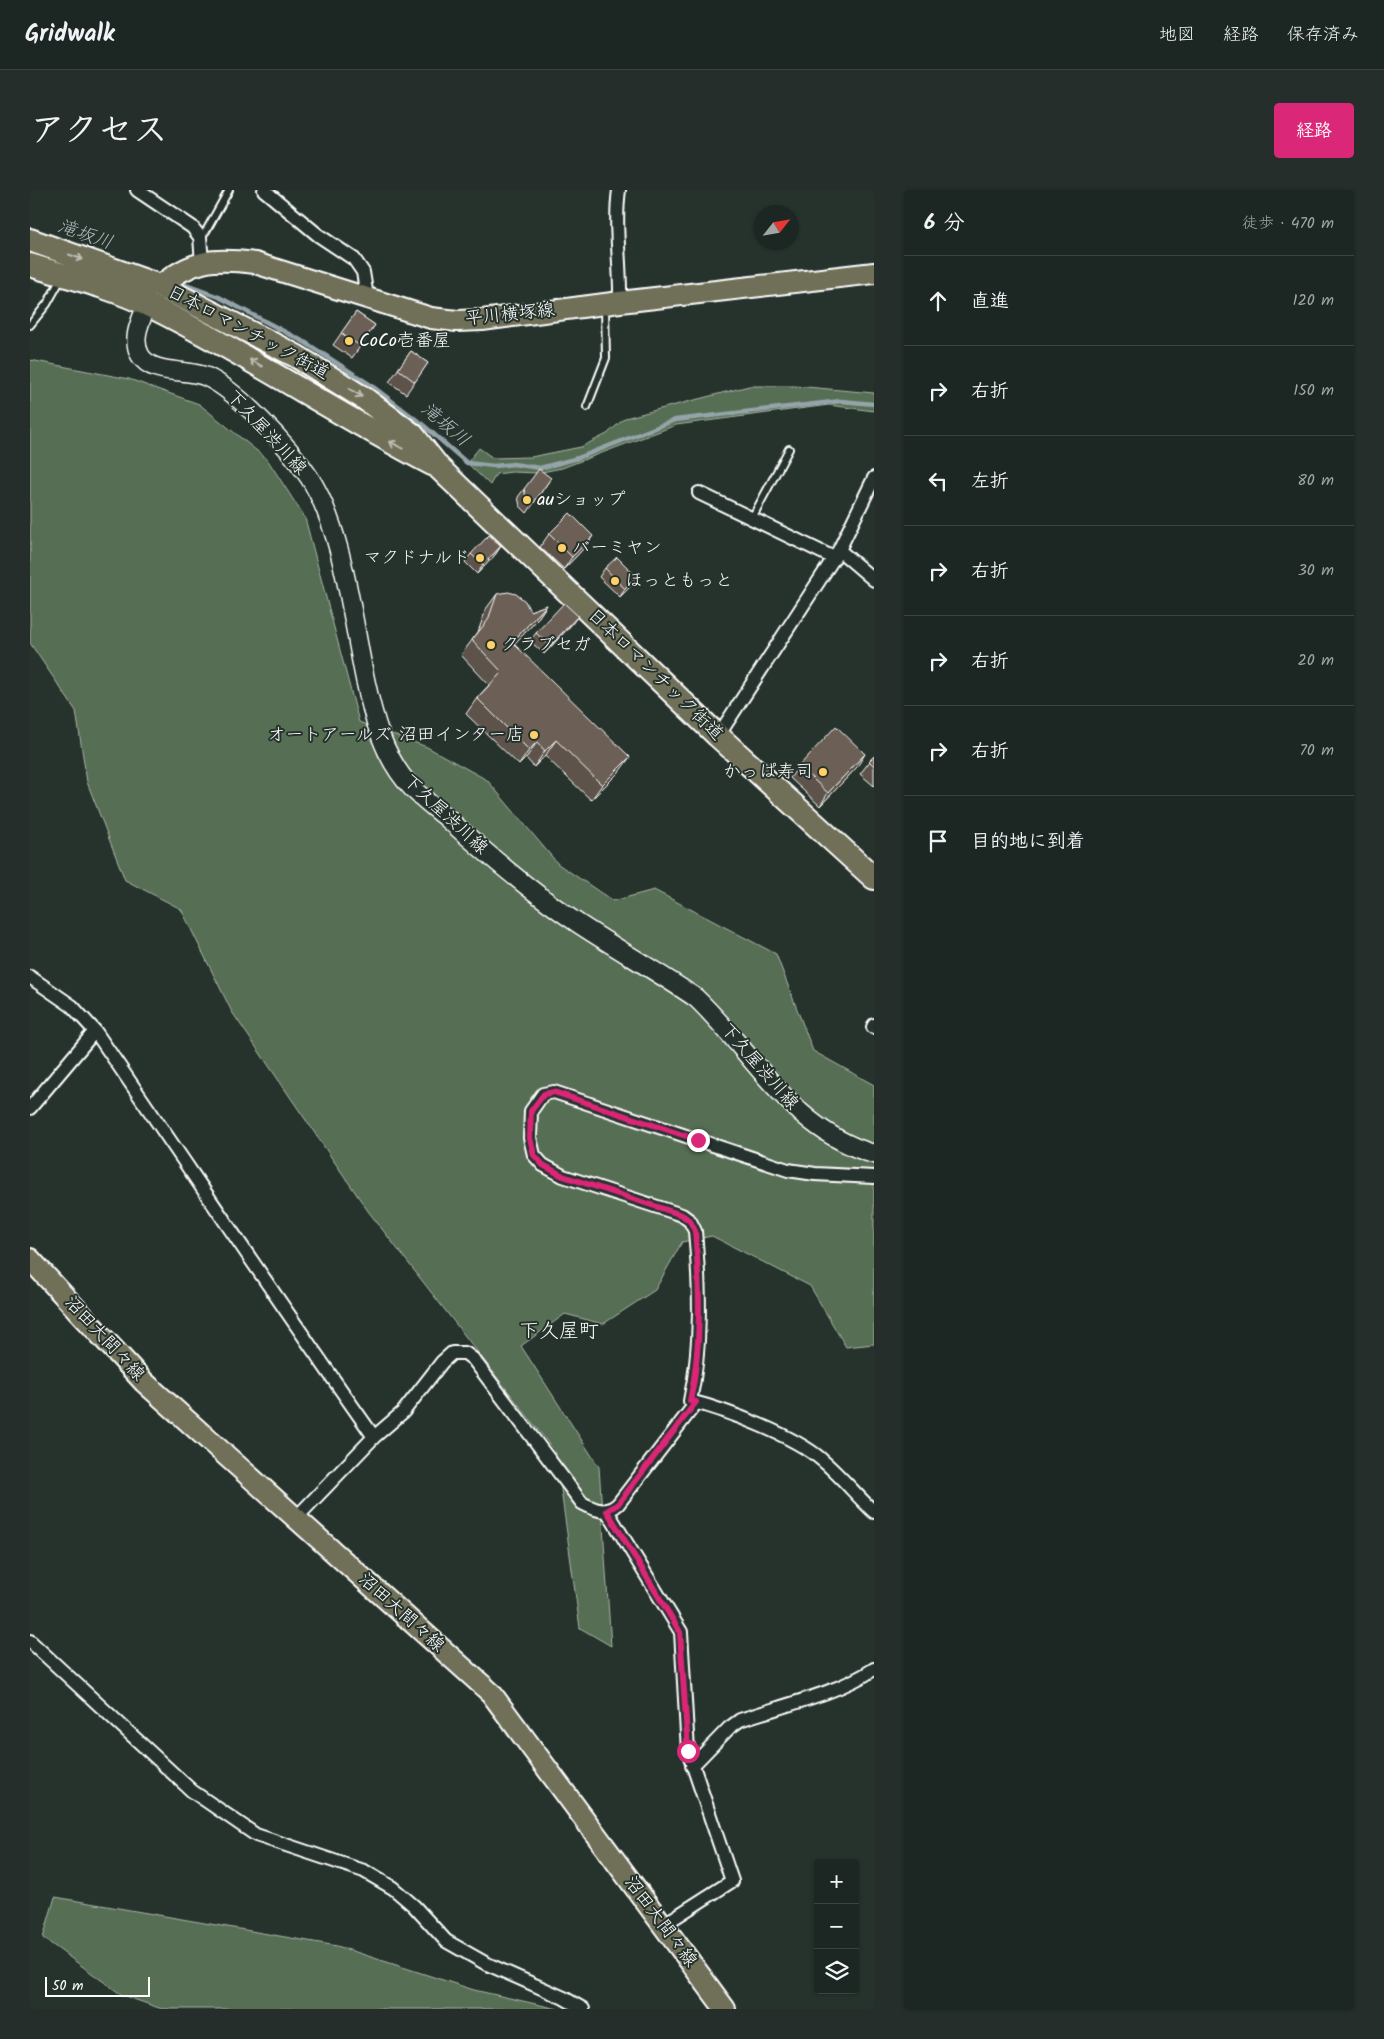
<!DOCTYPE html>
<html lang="ja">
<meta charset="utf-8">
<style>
body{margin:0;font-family:Kalam,"Klee One",sans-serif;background:#252e2a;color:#f1f3f6}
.controls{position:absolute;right:15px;bottom:15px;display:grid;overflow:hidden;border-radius:5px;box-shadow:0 1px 4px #0004}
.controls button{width:45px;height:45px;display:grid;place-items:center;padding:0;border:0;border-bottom:1px solid #3a4340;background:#1c2622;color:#f1f3f6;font:25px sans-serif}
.compass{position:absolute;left:724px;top:15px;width:45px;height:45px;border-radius:50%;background:#1c2622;box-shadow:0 1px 4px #0004;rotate:59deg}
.scale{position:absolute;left:15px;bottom:12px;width:105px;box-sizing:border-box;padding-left:5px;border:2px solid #fff;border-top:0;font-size:14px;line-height:18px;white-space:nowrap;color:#fff;-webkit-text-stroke:4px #26332d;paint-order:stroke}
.stop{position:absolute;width:15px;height:15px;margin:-11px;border:4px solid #db2777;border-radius:50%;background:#fff}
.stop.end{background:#db2777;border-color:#fff;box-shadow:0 1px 5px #0008}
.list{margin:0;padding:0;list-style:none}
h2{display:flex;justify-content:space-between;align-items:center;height:65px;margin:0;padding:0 20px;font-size:21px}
h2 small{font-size:16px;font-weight:400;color:#a0a5a5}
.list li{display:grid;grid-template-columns:32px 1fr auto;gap:15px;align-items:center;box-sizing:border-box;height:90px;padding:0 20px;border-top:1px solid #3a4340}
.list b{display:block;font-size:19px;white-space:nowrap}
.list em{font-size:16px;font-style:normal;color:#a0a5a5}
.icon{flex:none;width:28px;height:28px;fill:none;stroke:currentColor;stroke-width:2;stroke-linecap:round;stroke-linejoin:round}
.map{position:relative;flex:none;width:844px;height:1819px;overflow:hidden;border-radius:5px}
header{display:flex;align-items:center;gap:30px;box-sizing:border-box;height:70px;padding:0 25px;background:#1c2622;border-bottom:1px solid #3a4340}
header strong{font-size:24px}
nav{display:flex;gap:28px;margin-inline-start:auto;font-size:18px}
.intro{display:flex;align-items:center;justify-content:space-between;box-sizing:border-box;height:120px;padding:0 30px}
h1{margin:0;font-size:35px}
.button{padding:12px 22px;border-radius:5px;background:#db2777;color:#fff;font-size:18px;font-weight:700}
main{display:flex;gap:30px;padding:0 30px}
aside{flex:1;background:#1c2622;border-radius:5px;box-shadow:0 1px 4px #0004}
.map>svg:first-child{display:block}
</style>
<header>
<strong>Gridwalk</strong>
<nav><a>地図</a><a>経路</a><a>保存済み</a></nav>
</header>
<div class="intro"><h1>アクセス</h1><a class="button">経路</a></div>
<main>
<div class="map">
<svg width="844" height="1819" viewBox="0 0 844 1819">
<rect width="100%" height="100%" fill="#26332d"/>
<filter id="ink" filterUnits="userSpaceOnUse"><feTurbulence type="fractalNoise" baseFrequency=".02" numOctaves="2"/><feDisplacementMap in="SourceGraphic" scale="10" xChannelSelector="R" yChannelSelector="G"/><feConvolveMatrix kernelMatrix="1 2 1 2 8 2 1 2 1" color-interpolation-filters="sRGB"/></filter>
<g filter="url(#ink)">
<path fill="#576e53" stroke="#abb6a9" d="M 0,170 L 99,189 L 169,214 L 237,269 L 275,328 L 329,532 L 397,557 L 457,590 L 528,674 L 583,711 L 624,700 L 746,764 L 783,861 L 844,895 L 844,1154 L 816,1157 L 780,1096 L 682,1046 L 652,1052 L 625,1100 L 573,1134 L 535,1124 L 491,1156 L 569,1277 L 581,1456 L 550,1438 L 526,1263 L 338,1021 L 202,822 L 151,719 L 95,690 L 57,592 L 46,521 L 0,453 Z
M 719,196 L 765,196 L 844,203 L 844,221 L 799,215 L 646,235 L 532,278 L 507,283 L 482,282 L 466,284 L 460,295 L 437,273 L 449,258 L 463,268 L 501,267 L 551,257 L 577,244 L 595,228 Z
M 25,1707 L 307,1756 L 444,1800 L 528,1819 L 132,1819 L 92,1805 L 13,1748 Z"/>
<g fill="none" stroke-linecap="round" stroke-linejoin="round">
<path stroke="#94a4aa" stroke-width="4.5" d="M 145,91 L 189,107 L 276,153 L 342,196 L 392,234 L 437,273 L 464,276 L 483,274 L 510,278 L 548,268 L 645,230 L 811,211 L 844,214"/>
<defs>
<path id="lane" d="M 170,47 L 176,41 L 199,0
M 0,135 L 17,114 L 31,89
M 557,217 L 576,168 L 575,117
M 722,328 L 759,259"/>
<path id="street" d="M 107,0 L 162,37 L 170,47 L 172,73
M 234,0 L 288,45 L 324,69 L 333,82 L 337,107
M 589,0 C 584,36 591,75 590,112
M 669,303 L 804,368
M 809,360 L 844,390
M 688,546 L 809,360 L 844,288
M 0,787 L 42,816 L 65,841 C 158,976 249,1113 344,1247
M 843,837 L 844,835
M 0,918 L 65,841
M 844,987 L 785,984 L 758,980 L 524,902 L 513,904 L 501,921 L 500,948 L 504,965 L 513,975 L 533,986 L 652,1025 L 660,1031 L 665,1041 C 670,1097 672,1156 660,1211 C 696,1220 765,1246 792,1270 C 811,1286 826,1305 844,1322
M 577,1321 L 651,1442 L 658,1561 L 702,1691 L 633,1735
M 265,1329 L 344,1247 L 373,1222 L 412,1172 L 422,1163 L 435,1163 L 443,1169 L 552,1313 C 565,1320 576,1325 588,1314 L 666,1213
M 0,1451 L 162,1601 L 226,1645 L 334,1681 L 363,1698 L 384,1716 L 416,1751 L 455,1773 L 534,1808 L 553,1819
M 662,1576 L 699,1538 L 710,1530 C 751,1516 809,1503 844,1479"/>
<path id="secondary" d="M 117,115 C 111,130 101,148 110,165 C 122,186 158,178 177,187 C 209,202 259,257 279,287 C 313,339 322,428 335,489 C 343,527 354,569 382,598 C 393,609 406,619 418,629 C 459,666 502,703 549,734 C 587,759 628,782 666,808 C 724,863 762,941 844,964"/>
<path id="primary" d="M 130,96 C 163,69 184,68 225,73 L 401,128 L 427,131 L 452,130 L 590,112 L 844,83
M 0,1069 L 114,1192 L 461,1503 L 695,1819"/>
<path id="highway" d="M 0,50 L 130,96 L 266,166 L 335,209 L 383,245 L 409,278 L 688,546 L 844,688
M 0,75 C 39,87 81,97 118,115 C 215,163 306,224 402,274"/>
</defs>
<use href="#lane" stroke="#fff" stroke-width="10"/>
<use href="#street" stroke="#fff" stroke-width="16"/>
<use href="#secondary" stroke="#fff" stroke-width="21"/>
<use href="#primary" stroke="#fff" stroke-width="24"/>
<use href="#highway" stroke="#fff" stroke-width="26"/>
<use href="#lane" stroke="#26332d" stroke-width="6"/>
<use href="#street" stroke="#26332d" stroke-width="12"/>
<use href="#secondary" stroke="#26332d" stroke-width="18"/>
<use href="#primary" stroke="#706f59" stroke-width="20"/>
<use href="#highway" stroke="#706f59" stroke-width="22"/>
</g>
<path fill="#5d534b" stroke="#fff" d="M 326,122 L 345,135 L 322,168 L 303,155 Z
M 381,161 L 398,173 L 376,204 L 359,192 Z
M 521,288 L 497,323 L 490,316 L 488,307 L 494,299 Z
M 519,344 L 554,358 L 534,379 L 510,357 Z
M 471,356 L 465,365 L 447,384 L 435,372 L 441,364 Z
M 575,378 L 601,396 L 590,407 L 569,387 Z
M 467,404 L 500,421 L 517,415 L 506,431 L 484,454 L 589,582 L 561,610 L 515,566 L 504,577 L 496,568 L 489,575 L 436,524 L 447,508 L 459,495 L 431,465 L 448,442 L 456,419 Z
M 542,434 L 514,464 L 500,451 L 506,443 Z
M 844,566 L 844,596 L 830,584 Z
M 769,576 L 827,577 L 790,616 L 760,588 Z"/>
<path fill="#4c443d" stroke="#fff" d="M 563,346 L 554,358 L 534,379 L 542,367 Z
M 471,356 L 465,365 L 447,384 L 453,375 Z
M 607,387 L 601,396 L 590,407 L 595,399 Z
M 517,415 L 506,431 L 471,468 L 482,452 Z
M 548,426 L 542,434 L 514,464 L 520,456 Z
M 526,550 L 515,566 L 504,577 L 515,561 Z
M 507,552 L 496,568 L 489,575 L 499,560 Z
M 835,564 L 827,577 L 790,616 L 798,603 Z
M 600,567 L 589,582 L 561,610 L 572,595 Z"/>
<path fill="#6c6157" stroke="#fff" d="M 326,122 L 345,135 L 330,156 L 311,143 Z
M 381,161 L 398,173 L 385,192 L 368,179 Z
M 509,279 L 521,288 L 503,314 L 496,307 L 494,299 Z
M 540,323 L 563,346 L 542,367 L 519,344 Z
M 459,345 L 471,356 L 453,375 L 441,364 Z
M 587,367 L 607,387 L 595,399 L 575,378 Z
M 478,402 L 486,404 L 495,411 L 500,421 L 517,415 L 482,452 L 600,567 L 572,595 L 526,550 L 515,561 L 507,552 L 499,560 L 447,508 L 472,482 L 442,450 L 458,430 L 467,404 Z
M 534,413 L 548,426 L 520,456 L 506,443 Z
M 806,536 L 835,564 L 798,603 L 769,576 Z
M 844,566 L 844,576 L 839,571 Z"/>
<defs><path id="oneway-shaft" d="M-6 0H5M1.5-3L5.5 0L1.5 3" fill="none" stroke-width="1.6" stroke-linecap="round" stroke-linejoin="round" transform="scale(1.25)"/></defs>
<g stroke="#bfbeb4">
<use href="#oneway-shaft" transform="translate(46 67) rotate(19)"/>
<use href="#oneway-shaft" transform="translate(226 173) rotate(-151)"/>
<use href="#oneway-shaft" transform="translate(326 203) rotate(31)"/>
<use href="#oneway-shaft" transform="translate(366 255) rotate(-151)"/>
</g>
</g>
<g fill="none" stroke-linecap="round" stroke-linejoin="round" filter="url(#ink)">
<path stroke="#db2777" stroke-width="6" d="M 658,1561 L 650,1442 L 577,1321 L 588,1314 L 666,1212 L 660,1211 C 672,1156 670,1097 665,1041 L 660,1031 L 652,1025 L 533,986 L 513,975 L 504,965 L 500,948 L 501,921 L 514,904 L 524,902 L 668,950"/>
</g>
<g fill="#ffd166" stroke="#26332d" stroke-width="2">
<circle cx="319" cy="151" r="5"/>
<circle cx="497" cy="310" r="5"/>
<circle cx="532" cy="358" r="5"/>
<circle cx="450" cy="368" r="5"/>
<circle cx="585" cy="391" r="5"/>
<circle cx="461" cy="455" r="5"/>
<circle cx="504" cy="545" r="5"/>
<circle cx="793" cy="582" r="5"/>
</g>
<g text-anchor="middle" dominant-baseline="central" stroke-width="4" stroke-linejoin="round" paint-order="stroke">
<g font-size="18" fill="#fff" stroke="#26332d">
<text transform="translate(480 125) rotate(-6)">平川横塚線</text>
<text transform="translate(218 143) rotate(28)">日本ロマンチック街道</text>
<text transform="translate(236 243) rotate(47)">下久屋渋川線</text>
<text transform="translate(625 485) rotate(44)">日本ロマンチック街道</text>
<text transform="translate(415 625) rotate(43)">下久屋渋川線</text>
<text transform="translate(729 877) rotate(49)">下久屋渋川線</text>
<text transform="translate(74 1149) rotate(47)">沼田大間々線</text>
<text transform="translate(371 1423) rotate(42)">沼田大間々線</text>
<text transform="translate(630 1732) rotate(53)">沼田大間々線</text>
</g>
<g font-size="18" fill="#fff" stroke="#26332d" text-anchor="start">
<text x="329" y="151">CoCo壱番屋</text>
<text x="507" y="310">auショップ</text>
<text x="542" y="358">バーミヤン</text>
<text x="440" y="368" text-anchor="end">マクドナルド</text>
<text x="595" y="391">ほっともっと</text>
<text x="471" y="455">クラブセガ</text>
<text x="494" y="545" text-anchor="end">オートアールズ 沼田インター店</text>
<text x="783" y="582" text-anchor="end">かっぱ寿司</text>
</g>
<g font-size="19" font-style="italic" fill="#afbbc0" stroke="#26332d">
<text transform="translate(55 45) rotate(19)">滝坂川</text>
<text transform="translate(415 235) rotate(40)">滝坂川</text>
</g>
<g font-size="20" fill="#fff" stroke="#26332d">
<text x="529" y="1142">下久屋町</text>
</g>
</g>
</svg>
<div class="controls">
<button>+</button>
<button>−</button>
<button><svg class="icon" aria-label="layers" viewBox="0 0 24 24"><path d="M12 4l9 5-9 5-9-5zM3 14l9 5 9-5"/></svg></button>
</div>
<svg class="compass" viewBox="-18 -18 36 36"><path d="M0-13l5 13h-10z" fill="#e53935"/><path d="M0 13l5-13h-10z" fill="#a0a5a5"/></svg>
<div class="scale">50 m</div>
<div class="stop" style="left:658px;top:1561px"></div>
<div class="stop end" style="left:668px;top:950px"></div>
</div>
<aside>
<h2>6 分<small>徒歩 · 470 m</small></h2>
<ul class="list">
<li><svg class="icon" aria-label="ahead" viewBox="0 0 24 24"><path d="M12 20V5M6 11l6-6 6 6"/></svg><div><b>直進</b></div><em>120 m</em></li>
<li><svg class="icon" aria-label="right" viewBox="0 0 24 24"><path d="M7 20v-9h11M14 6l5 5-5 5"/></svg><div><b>右折</b></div><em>150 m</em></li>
<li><svg class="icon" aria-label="left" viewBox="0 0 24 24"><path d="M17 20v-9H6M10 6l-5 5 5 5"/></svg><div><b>左折</b></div><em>80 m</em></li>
<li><svg class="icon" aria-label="right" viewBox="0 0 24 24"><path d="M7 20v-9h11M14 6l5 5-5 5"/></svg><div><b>右折</b></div><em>30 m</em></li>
<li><svg class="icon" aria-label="right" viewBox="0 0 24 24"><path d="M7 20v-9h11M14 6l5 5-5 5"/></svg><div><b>右折</b></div><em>20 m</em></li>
<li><svg class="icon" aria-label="right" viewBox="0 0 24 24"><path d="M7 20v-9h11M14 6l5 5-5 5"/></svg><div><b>右折</b></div><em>70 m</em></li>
<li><svg class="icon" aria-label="arrive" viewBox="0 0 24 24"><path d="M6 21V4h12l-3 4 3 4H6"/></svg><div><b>目的地に到着</b></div></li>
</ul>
</aside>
</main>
